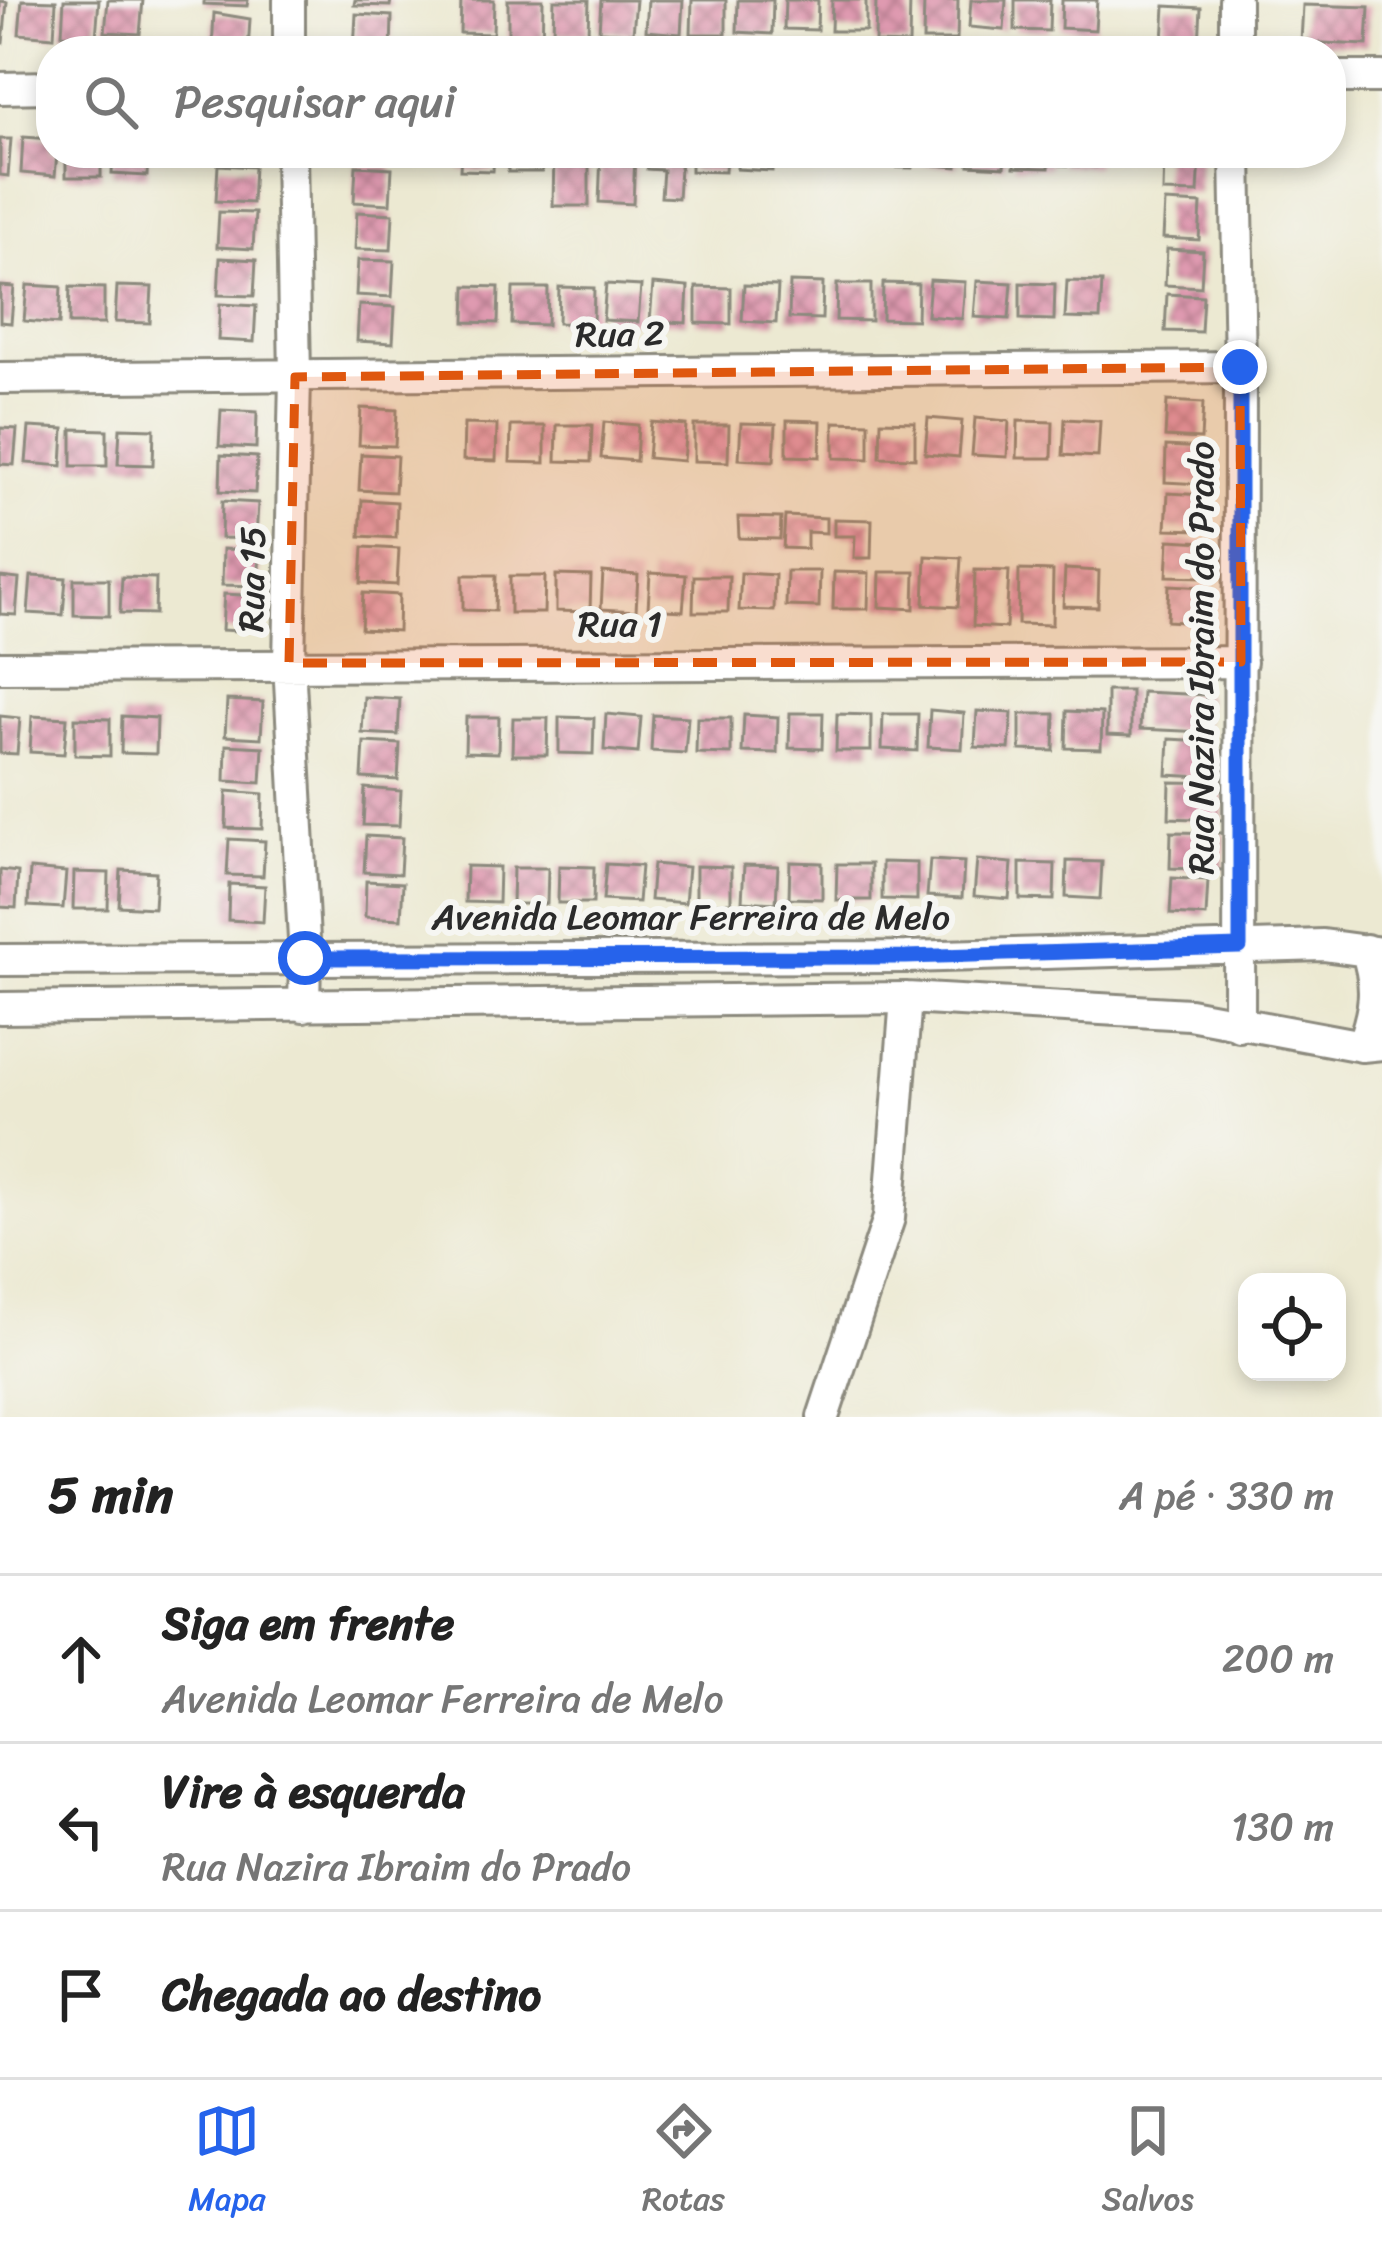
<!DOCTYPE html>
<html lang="pt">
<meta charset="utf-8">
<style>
body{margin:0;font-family:Sriracha,sans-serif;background:#f6f6f6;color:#222}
.controls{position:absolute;right:36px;bottom:36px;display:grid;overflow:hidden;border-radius:24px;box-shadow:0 6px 18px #0003}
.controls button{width:108px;height:108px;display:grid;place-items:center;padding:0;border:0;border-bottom:3px solid #e0e0e0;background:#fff;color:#222;font:60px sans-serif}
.stop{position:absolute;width:36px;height:36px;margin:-27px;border:9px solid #2563eb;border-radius:50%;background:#fff}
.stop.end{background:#2563eb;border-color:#fff;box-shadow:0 3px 12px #0008}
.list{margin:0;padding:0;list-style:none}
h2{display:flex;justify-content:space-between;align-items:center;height:156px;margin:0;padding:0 48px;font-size:51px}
h2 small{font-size:39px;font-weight:400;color:#767676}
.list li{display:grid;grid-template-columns:78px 1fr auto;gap:36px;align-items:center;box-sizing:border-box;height:168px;padding:0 48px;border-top:3px solid #e0e0e0}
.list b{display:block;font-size:45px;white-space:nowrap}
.list p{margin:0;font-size:39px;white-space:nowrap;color:#767676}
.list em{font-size:39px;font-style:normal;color:#767676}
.icon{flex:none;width:66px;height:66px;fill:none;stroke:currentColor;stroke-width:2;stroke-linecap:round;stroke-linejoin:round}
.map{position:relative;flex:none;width:1382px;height:1417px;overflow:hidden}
.search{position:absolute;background:#fff;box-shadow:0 6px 18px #0003;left:36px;right:36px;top:36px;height:132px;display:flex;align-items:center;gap:30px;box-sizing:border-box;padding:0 42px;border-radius:48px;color:#767676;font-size:45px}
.sheet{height:660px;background:#fff}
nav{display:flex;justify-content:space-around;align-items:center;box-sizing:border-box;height:168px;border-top:3px solid #e0e0e0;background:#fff;font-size:33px;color:#767676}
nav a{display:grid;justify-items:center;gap:6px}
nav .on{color:#2563eb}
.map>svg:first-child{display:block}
</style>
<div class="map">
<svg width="1382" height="1417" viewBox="0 0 1382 1417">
<defs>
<pattern id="building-cross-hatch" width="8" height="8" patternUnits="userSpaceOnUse" patternTransform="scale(3)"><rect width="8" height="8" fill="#df9ab0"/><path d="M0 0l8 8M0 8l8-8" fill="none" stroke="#b57e8f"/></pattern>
</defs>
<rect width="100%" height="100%" fill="#f6f6f2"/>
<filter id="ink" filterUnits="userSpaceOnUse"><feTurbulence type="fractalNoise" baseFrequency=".00833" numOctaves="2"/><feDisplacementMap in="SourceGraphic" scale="24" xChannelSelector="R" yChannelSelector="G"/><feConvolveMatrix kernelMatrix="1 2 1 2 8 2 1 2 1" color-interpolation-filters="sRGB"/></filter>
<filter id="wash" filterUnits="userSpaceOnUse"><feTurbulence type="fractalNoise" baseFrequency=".004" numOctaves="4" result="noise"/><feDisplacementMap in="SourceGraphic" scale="48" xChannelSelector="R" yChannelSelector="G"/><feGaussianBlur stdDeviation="2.7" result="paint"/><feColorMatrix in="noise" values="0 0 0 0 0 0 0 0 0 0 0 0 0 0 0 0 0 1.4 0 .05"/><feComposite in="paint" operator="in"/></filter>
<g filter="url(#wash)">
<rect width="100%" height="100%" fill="#ece9d2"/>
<g id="blocks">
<path fill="url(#building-cross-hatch)" d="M 22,0 L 56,1 L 54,37 L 19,34 Z
M 64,0 L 99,0 L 96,37 L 62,34 Z
M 108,0 L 143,0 L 140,34 L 105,32 Z
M 204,0 L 248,0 L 247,6 L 204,4 Z
M 355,0 L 391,0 L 390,6 L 354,5 Z
M 461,0 L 494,0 L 493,34 L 460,33 Z
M 508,0 L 543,0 L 542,51 L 508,51 Z
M 554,0 L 589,0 L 588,34 L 553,34 Z
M 601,0 L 636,0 L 633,33 L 599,31 Z
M 648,0 L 683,0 L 681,34 L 646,31 Z
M 692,0 L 726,0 L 726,34 L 691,34 Z
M 738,0 L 773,0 L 772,34 L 737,32 Z
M 785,0 L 818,0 L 817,30 L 784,29 Z
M 832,0 L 866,0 L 866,31 L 831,31 Z
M 876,0 L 910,0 L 909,44 L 875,43 Z
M 924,0 L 958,0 L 957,40 L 923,40 Z
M 971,0 L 1006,0 L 1004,30 L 969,27 Z
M 1015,0 L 1050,0 L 1049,31 L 1015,30 Z
M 1062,0 L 1097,0 L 1095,30 L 1061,28 Z
M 0,1 L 7,2 L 3,43 L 0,43 Z
M 1303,5 L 1369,7 L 1367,45 L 1301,42 Z
M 1165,6 L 1201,8 L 1199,44 L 1163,42 Z
M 214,13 L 250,19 L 248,51 L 212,51 Z
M 356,14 L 392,16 L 391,51 L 354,50 Z
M 23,137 L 51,139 L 51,153 L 57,153 L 55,176 L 21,173 Z
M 0,139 L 11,139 L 8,176 L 0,175 Z
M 66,153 L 101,153 L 101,177 L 66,177 Z
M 113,153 L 148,153 L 147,176 L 112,174 Z
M 356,153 L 391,153 L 390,158 L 356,157 Z
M 461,153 L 494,153 L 493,171 L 460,170 Z
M 508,153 L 542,153 L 542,172 L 508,172 Z
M 554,153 L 589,153 L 589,206 L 553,206 Z
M 601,153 L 635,153 L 633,204 L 599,202 Z
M 648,153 L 681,153 L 678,198 L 661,197 L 663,170 L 647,169 Z
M 691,153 L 726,153 L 725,172 L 691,171 Z
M 738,153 L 772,153 L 772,171 L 737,169 Z
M 784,153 L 817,153 L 817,167 L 784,166 Z
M 831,153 L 866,153 L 866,169 L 832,168 Z
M 877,153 L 912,153 L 912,168 L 877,167 Z
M 923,153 L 958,153 L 957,167 L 922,164 Z
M 970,153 L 1005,153 L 1004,167 L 969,165 Z
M 1015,153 L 1050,153 L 1049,168 L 1014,167 Z
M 1061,153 L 1096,153 L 1096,167 L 1061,165 Z
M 1164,155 L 1200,157 L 1198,193 L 1163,192 Z
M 218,165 L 254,167 L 252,203 L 216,201 Z
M 356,166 L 392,168 L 390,204 L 354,202 Z
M 1165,202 L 1201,204 L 1199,240 L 1163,238 Z
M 219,212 L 255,213 L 253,249 L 217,247 Z
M 357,212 L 393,214 L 391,250 L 355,249 Z
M 1167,249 L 1203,251 L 1201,287 L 1165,285 Z
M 220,258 L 256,260 L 254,296 L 218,295 Z
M 358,260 L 394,261 L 392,297 L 356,295 Z
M 930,280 L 965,282 L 962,319 L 927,316 Z
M 977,281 L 1012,283 L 1009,319 L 974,317 Z
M 1067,281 L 1102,282 L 1100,319 L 1065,318 Z
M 790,282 L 823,283 L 822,319 L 789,318 Z
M 883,283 L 918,284 L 917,320 L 882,319 Z
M 1020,283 L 1055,284 L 1054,320 L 1020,319 Z
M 606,284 L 641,286 L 638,322 L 603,320 Z
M 653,284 L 688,287 L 686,323 L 650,321 Z
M 837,284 L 871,284 L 871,321 L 836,320 Z
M 27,285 L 61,287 L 59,324 L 24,321 Z
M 744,285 L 778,286 L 776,323 L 742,321 Z
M 0,286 L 14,287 L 11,323 L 0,322 Z
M 117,286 L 152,287 L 150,323 L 115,322 Z
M 466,286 L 499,287 L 498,323 L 465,322 Z
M 70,287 L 104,288 L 104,324 L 69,324 Z
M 559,287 L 594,288 L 593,324 L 558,323 Z
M 696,287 L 731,288 L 731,324 L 696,323 Z
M 513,288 L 548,288 L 547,325 L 512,324 Z
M 1167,294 L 1203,296 L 1201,332 L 1165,331 Z
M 220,304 L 256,306 L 254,342 L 218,340 Z
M 359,305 L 395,307 L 393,343 L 357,341 Z
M 1167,401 L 1203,403 L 1201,439 L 1165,437 Z
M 361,408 L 397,410 L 395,446 L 359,445 Z
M 221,410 L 257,412 L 256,448 L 219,446 Z
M 928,418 L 962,421 L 959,457 L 925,454 Z
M 975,418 L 1009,421 L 1007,457 L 972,455 Z
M 1065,419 L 1100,421 L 1098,457 L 1063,455 Z
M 787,420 L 821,421 L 820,457 L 787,456 Z
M 881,421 L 915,422 L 915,458 L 880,457 Z
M 1018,421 L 1053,422 L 1052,458 L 1017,458 Z
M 604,422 L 638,425 L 636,461 L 601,458 Z
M 651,422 L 686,425 L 683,461 L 648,458 Z
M 834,422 L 869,423 L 869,459 L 834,458 Z
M 741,423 L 776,424 L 774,461 L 739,459 Z
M 464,424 L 497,425 L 496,461 L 463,460 Z
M 557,425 L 592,425 L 591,462 L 556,461 Z
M 694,425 L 729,425 L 728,462 L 694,461 Z
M 511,426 L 545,426 L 545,463 L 510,462 Z
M 29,427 L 64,429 L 62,466 L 26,463 Z
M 0,428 L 17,429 L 14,465 L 0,464 Z
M 120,428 L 154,429 L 153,465 L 118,464 Z
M 72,429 L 107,430 L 107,466 L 72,466 Z
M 1166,446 L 1203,448 L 1201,484 L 1165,482 Z
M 361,454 L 397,456 L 395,492 L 359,490 Z
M 221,455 L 257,457 L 255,493 L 220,491 Z
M 1168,493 L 1203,495 L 1201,530 L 1166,529 Z
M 362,500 L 397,502 L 396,538 L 360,536 Z
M 222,501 L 258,503 L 256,539 L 221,538 Z
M 785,516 L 826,518 L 826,533 L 807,532 L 807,549 L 783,548 Z
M 738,517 L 781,518 L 780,539 L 739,538 Z
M 834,519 L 872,520 L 871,558 L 854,558 L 855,536 L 834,536 Z
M 1169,540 L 1205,542 L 1203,577 L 1167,576 Z
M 363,547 L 399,549 L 397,585 L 361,583 Z
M 223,549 L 260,551 L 258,586 L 222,585 Z
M 926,556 L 961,558 L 958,607 L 924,605 Z
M 1065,569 L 1099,571 L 1098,607 L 1063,606 Z
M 975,570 L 1009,571 L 1006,628 L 973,626 Z
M 1019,570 L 1053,571 L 1052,625 L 1018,624 Z
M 787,571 L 820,571 L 819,607 L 786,606 Z
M 603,572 L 638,575 L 636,611 L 601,609 Z
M 834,572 L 869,573 L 868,609 L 833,609 Z
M 880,572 L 915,572 L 914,609 L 879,607 Z
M 650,573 L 686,575 L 683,611 L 648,609 Z
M 741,573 L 775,575 L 774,611 L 739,610 Z
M 463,575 L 496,575 L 495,611 L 463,610 Z
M 556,575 L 591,576 L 590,612 L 556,611 Z
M 31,576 L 66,578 L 63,615 L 28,613 Z
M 510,576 L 545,576 L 544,613 L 510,613 Z
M 694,576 L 729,576 L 728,612 L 693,612 Z
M 0,577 L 19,579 L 16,615 L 0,614 Z
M 122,577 L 156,578 L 155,614 L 120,613 Z
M 74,579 L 109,579 L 109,616 L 74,615 Z
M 1169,585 L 1205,587 L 1203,623 L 1167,621 Z
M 363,593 L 399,595 L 398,631 L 361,629 Z
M 224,594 L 260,596 L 258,632 L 222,630 Z
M 1107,691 L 1131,691 L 1131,736 L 1107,735 Z
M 1142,692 L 1206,695 L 1204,732 L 1140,729 Z
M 364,697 L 400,699 L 398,735 L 362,733 Z
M 227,700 L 263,702 L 261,738 L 225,736 Z
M 930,710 L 964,713 L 962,749 L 928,747 Z
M 977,711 L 1012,713 L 1009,749 L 975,747 Z
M 1067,711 L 1102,713 L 1101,749 L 1066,748 Z
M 790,713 L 823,713 L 822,749 L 789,748 Z
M 606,714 L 641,717 L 638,753 L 604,750 Z
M 837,714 L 871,715 L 871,751 L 836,751 Z
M 883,714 L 918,714 L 917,751 L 882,749 Z
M 1020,714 L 1055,714 L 1054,751 L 1020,750 Z
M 653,715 L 688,717 L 685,753 L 651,751 Z
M 744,715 L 778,717 L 777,753 L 742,752 Z
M 0,716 L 20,718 L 17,754 L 0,753 Z
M 32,716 L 67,718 L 64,754 L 30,752 Z
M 122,716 L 157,718 L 156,754 L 121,753 Z
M 466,717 L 499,717 L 498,753 L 465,752 Z
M 559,717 L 594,718 L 593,754 L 559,753 Z
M 75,718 L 110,719 L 110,756 L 75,755 Z
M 513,718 L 548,718 L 547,755 L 512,755 Z
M 697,718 L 731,718 L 731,754 L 696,753 Z
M 1169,739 L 1205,741 L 1203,777 L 1167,775 Z
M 364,742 L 400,744 L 398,780 L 362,778 Z
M 226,745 L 263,747 L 261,783 L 225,781 Z
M 1170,782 L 1223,783 L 1223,820 L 1169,818 Z
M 365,788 L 401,791 L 399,826 L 363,825 Z
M 227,791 L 263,794 L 262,829 L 226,828 Z
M 1171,832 L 1225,833 L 1224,870 L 1170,868 Z
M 366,836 L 402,838 L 400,874 L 364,872 Z
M 229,839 L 265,841 L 263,876 L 227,875 Z
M 930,860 L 964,862 L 962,898 L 927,896 Z
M 977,860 L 1012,863 L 1009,899 L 974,896 Z
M 1067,861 L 1102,862 L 1100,899 L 1066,897 Z
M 790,862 L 822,863 L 822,899 L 789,898 Z
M 882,862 L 917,863 L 917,900 L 882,899 Z
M 1020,863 L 1055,864 L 1054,900 L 1020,899 Z
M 606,864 L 641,866 L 638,902 L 603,900 Z
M 653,864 L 688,867 L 685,903 L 650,900 Z
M 837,864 L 871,864 L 871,900 L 836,900 Z
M 744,865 L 778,866 L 776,903 L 742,901 Z
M 466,866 L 499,867 L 498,903 L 465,902 Z
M 559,866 L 594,867 L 593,903 L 558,903 Z
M 696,866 L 731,867 L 731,903 L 696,903 Z
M 513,868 L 548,868 L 547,904 L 512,904 Z
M 30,869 L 66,872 L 63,908 L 28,906 Z
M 0,870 L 18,872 L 16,908 L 0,907 Z
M 121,870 L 156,872 L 154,908 L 119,906 Z
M 74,872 L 109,873 L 108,909 L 73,909 Z
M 1172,878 L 1208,880 L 1206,916 L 1170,914 Z
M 366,881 L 403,883 L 401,919 L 365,917 Z
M 229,884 L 265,886 L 263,922 L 228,920 Z"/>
</g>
</g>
<g filter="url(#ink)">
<use href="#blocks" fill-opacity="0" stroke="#8c8a7e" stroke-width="3"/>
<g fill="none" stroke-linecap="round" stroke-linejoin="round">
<defs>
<path id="minor" d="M 289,0 L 289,51
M 1235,51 L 1235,0
M 1331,77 L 1382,77
M 0,88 L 51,87
M 291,153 L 295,377 L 289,663 L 305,958 L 304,1006
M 1236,153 L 1240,367 L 1239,1026
M 0,378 L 1240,367
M 0,667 L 1241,662
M 0,960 L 906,957 L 1323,945 L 1382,953
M 0,1008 L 906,998 L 1189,1014 L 1362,1046 L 1382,1044
M 1362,1046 C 1375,1009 1379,987 1366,950
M 823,1417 L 889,1218 L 906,998"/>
</defs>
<use href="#minor" stroke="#8c8a7e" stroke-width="36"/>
<use href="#minor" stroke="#fff" stroke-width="30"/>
</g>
</g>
<g fill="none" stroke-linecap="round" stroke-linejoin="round" filter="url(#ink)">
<path stroke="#2563eb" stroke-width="15" d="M 305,958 L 906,957 L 1240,947 L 1240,367"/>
</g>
<path fill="#df570e" fill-opacity="0.2" stroke="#df570e" stroke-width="9" stroke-dasharray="24 15" stroke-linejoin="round" d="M 1240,367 L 1241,662 L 289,663 L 295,377 Z"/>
<g text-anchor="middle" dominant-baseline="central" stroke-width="12" stroke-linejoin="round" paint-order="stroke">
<g font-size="36" fill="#2b2b2b" stroke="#f6f6f2">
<text transform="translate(620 334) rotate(-1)">Rua 2</text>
<text transform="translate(252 579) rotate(-89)">Rua 15</text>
<text x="620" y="624">Rua 1</text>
<text transform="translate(1201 658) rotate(-90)">Rua Nazira Ibraim do Prado</text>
<text x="691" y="917">Avenida Leomar Ferreira de Melo</text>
</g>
</g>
</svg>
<div class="controls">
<button><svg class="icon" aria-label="locate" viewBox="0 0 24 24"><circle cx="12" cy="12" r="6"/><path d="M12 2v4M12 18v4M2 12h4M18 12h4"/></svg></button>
</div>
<div class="stop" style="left:305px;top:958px"></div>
<div class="stop end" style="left:1240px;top:367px"></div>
<div class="search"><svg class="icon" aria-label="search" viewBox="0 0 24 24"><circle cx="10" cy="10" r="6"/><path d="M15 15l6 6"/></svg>Pesquisar aqui</div>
</div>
<section class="sheet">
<h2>5 min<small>A pé · 330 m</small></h2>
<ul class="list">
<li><svg class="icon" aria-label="ahead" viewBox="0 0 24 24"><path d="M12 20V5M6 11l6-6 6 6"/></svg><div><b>Siga em frente</b><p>Avenida Leomar Ferreira de Melo</p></div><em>200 m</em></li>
<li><svg class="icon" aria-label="left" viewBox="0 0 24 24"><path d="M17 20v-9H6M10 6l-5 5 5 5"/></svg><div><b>Vire à esquerda</b><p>Rua Nazira Ibraim do Prado</p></div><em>130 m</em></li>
<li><svg class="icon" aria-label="arrive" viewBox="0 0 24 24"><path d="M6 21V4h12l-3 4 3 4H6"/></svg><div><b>Chegada ao destino</b></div></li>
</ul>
</section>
<nav>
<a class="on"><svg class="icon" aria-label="map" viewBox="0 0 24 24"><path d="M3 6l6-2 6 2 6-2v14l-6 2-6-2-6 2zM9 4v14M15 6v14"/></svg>Mapa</a>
<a><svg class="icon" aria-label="directions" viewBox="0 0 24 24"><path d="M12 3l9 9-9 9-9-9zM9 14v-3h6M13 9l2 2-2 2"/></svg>Rotas</a>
<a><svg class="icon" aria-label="saved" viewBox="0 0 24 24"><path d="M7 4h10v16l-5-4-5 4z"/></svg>Salvos</a>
</nav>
